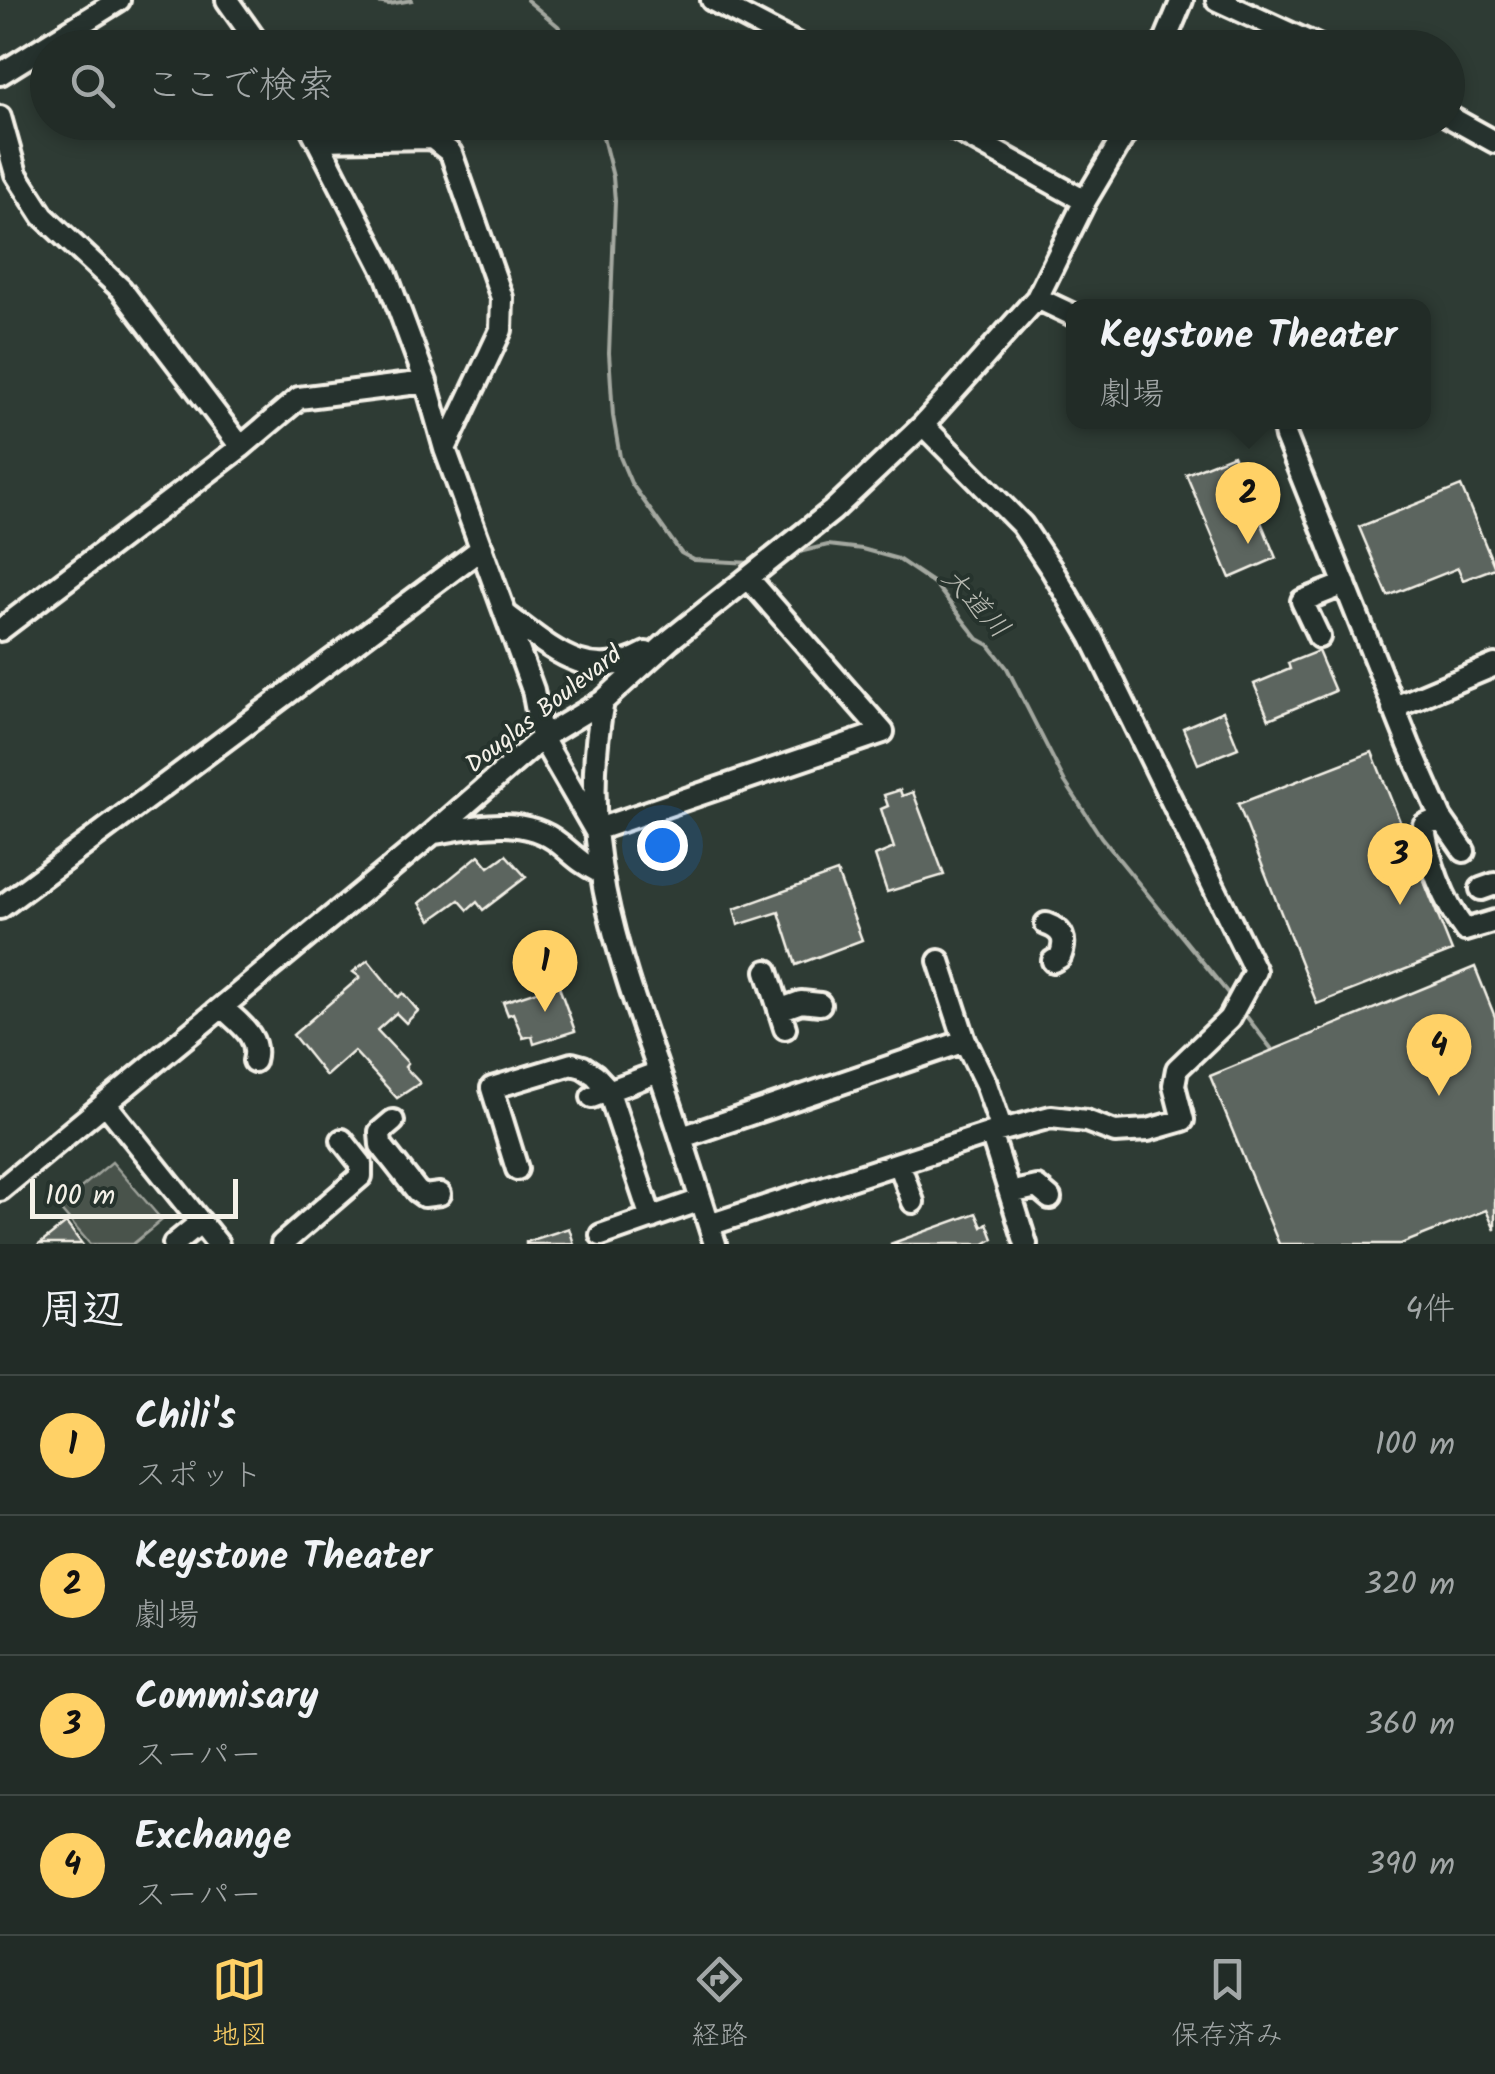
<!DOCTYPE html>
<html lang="ja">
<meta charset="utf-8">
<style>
body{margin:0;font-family:Kalam,"Klee One",sans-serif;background:#2a342f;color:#f1f3f6}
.scale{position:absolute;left:30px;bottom:25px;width:208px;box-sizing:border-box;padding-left:10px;border:5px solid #f4f1e8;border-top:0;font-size:28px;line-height:35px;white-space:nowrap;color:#f4f1e8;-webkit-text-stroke:8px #26332d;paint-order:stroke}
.you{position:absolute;left:662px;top:845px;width:35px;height:35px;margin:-25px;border:8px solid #fff;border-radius:50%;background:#1a73e8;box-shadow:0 0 0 15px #1a73e833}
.badge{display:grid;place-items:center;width:65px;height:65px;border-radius:50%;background:#ffd166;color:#111;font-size:32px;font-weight:700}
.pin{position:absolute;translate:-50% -82px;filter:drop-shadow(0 2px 5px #0008)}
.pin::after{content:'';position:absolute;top:52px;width:35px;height:30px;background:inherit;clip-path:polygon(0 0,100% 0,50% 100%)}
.popup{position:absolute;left:1066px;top:299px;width:365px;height:130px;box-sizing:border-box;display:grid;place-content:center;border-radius:20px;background:#222c27;filter:drop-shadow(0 2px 8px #0005);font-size:32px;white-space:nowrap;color:#a2a7a7}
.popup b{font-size:38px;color:#f1f3f6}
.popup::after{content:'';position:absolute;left:50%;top:100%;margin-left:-20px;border:20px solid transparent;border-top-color:#222c27}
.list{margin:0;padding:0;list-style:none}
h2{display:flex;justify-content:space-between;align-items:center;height:130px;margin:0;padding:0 40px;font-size:42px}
h2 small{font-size:32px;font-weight:400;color:#a2a7a7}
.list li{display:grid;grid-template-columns:65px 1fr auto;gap:30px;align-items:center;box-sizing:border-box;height:140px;padding:0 40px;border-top:2px solid #3f4844}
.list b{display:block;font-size:38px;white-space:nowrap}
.list p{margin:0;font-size:32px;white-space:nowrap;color:#a2a7a7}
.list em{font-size:32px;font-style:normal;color:#a2a7a7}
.icon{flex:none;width:55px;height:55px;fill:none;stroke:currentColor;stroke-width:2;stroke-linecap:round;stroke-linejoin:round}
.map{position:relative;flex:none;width:1495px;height:1244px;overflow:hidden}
.search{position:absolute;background:#222c27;box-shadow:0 5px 15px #0003;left:30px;right:30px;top:30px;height:110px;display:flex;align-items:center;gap:25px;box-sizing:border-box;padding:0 35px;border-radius:55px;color:#a2a7a7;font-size:38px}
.sheet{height:690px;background:#222c27}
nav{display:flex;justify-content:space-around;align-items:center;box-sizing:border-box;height:140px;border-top:2px solid #3f4844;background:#222c27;font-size:28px;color:#a2a7a7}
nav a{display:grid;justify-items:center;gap:5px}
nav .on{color:#ffd166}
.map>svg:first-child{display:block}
</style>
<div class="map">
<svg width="1495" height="1244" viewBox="0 0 1495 1244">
<rect width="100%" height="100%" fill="#2e3b34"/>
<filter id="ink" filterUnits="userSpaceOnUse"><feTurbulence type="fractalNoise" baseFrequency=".01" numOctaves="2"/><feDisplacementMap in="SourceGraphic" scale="20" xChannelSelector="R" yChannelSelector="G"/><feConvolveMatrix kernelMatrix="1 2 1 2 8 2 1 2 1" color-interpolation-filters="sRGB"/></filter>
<g filter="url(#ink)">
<path fill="#48524c" stroke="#9ea29a" stroke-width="2.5" d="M 112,1162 L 162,1220 L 133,1244 L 90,1244 L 58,1207 Z"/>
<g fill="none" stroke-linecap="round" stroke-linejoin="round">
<path stroke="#a4a8a0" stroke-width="4" d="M 365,0 L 389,4 L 412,0
M 527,0 L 558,26 L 573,48
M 599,122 L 613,177 L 615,201 L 609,353 L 613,416 L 620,457 L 631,483 L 681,553 L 694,560 L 752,563
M 791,554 L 828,545 L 862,549 L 898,559 L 935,584 L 963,620 L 978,639 L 989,645 L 1007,668 L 1065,782 L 1101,837 L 1231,997
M 1243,1012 L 1274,1052"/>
</g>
<path fill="#5c655e" stroke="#f4f1e8" stroke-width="2.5" d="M 1233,455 L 1276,558 L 1230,578 L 1186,474 Z
M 1461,486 L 1495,568 L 1463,580 L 1458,568 L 1388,596 L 1359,527 Z
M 1318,651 L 1335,691 L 1269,719 L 1254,684 L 1290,669 L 1288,663 Z
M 1223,711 L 1238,748 L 1198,764 L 1183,728 Z
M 1372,752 L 1452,951 L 1317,1004 L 1238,804 Z
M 900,790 L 902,796 L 913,792 L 944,875 L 887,892 L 875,856 L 894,848 L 881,809 L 888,806 L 884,795 Z
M 479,855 L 489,867 L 506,855 L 526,877 L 483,910 L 477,902 L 468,910 L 459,900 L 431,920 L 420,903 Z
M 837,872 L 862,940 L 796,965 L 779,912 L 738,925 L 734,909 Z
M 368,960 L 398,997 L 403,993 L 418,1011 L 406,1023 L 396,1013 L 377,1030 L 408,1063 L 405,1067 L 420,1083 L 397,1098 L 354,1051 L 326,1076 L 293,1035 L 360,977 L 353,972 Z
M 1475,967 L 1495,1017 L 1495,1230 L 1486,1210 L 1401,1244 L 1279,1244 L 1210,1076 Z
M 558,984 L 575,1031 L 534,1044 L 532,1036 L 523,1038 L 513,1013 L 508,1015 L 503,1002 Z
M 976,1213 L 982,1227 L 987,1223 L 993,1239 L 984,1244 L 890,1244 Z
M 66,1223 L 82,1244 L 40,1244 Z
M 569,1228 L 574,1244 L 526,1244 L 526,1242 Z"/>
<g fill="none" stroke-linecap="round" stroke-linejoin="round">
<defs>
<path id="minor" d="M 227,0 L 261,48
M 712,0 L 804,48
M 1217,0 L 1322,48
M 1162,48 L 1182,0
M 1245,48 L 1308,41
M 0,74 L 119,0
M 1448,116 L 1495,142
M 0,117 L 16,174 L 43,216 L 121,289 L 241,447
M 308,122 L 386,274 L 426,382 L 445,449 L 533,690 L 542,738 L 595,830
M 942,122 L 1085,201
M 318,140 L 432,138 L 451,153 L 502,298 L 501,330 L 445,449
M 1037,298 L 1073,315
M 1283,422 L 1286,437 L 1409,745 L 1441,818 L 1464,851
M 508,616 C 552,649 589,685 646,653
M 0,630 L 241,447 L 299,398 L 426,382
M 1319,637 L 1302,601 L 1345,584
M 603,701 C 576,842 617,952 663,1083 C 681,1136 698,1190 715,1244
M 1393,708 L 1495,665
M 1441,818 L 1424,825 C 1427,859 1444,903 1465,930 L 1495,921
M 595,830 L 883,732 L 749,579
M 435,833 C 476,826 525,815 560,844 C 576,857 579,862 599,872
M 1481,889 L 1495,884
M 0,908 L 482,548
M 1046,924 C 1063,930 1067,940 1060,957 L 1053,961
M 939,961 L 965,1041 L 986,1084 L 1002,1130
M 767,971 L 785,1028
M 222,1007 C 238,1023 261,1036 254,1061
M 779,1010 L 801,1002 L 820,1004
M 592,1097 L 659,1072
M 105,1103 L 218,1244
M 393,1121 L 380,1132 L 381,1145 L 417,1191 L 424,1196 L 440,1194
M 991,1133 L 1026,1244
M 682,1137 L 965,1041
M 899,1163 L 913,1202
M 517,1169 L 492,1088 L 572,1064 L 583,1067 L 595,1075 L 608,1089 L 651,1218
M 0,1190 L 432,834 L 542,738 L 603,701 L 670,640 L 832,511 L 923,425 L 1037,298 L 1085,201 L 1132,122
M 1010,1193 L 1037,1187 L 1050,1198
M 709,1225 L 991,1133 L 1051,1117 L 1086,1121 L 1115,1132 L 1148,1130 L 1183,1120 L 1174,1085 L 1177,1069 L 1229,1019 L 1255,971 L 1092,638 L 1052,570 L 1022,525 L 923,425
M 601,1235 L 701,1200
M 174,1244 L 201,1222
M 282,1244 L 361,1176 L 361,1164 L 342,1140"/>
</defs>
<use href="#minor" stroke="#f4f1e8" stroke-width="28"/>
<use href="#minor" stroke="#26332d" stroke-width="20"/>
</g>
</g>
<g text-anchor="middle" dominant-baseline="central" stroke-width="8" stroke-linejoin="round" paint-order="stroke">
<g font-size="25" fill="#f4f1e8" stroke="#26332d">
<text transform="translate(544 710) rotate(-38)">Douglas Boulevard</text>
</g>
<g font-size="28" font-style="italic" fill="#b8bab2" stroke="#26332d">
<text transform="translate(975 604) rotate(47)">大道川</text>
</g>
</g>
</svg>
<div class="scale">100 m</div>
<div class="you"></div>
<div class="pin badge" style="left:545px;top:1012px">1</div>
<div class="pin badge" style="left:1248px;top:544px">2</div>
<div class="popup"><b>Keystone Theater</b>劇場</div>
<div class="pin badge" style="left:1400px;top:905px">3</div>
<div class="pin badge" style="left:1439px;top:1096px">4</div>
<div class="search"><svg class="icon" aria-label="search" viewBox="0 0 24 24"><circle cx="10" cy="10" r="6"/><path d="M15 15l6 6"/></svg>ここで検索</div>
</div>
<section class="sheet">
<h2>周辺<small>4件</small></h2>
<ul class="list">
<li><span class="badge">1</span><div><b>Chili's</b><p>スポット</p></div><em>100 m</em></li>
<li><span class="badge">2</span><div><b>Keystone Theater</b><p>劇場</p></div><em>320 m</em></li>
<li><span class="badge">3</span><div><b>Commisary</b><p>スーパー</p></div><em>360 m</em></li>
<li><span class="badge">4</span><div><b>Exchange</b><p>スーパー</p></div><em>390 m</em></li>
</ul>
</section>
<nav>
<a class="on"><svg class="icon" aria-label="map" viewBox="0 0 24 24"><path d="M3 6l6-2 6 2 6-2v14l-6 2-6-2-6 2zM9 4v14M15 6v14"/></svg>地図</a>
<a><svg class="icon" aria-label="directions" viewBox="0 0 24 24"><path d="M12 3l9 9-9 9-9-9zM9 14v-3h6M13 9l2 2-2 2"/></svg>経路</a>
<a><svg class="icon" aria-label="saved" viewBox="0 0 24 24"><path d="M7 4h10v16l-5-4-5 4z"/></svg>保存済み</a>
</nav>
